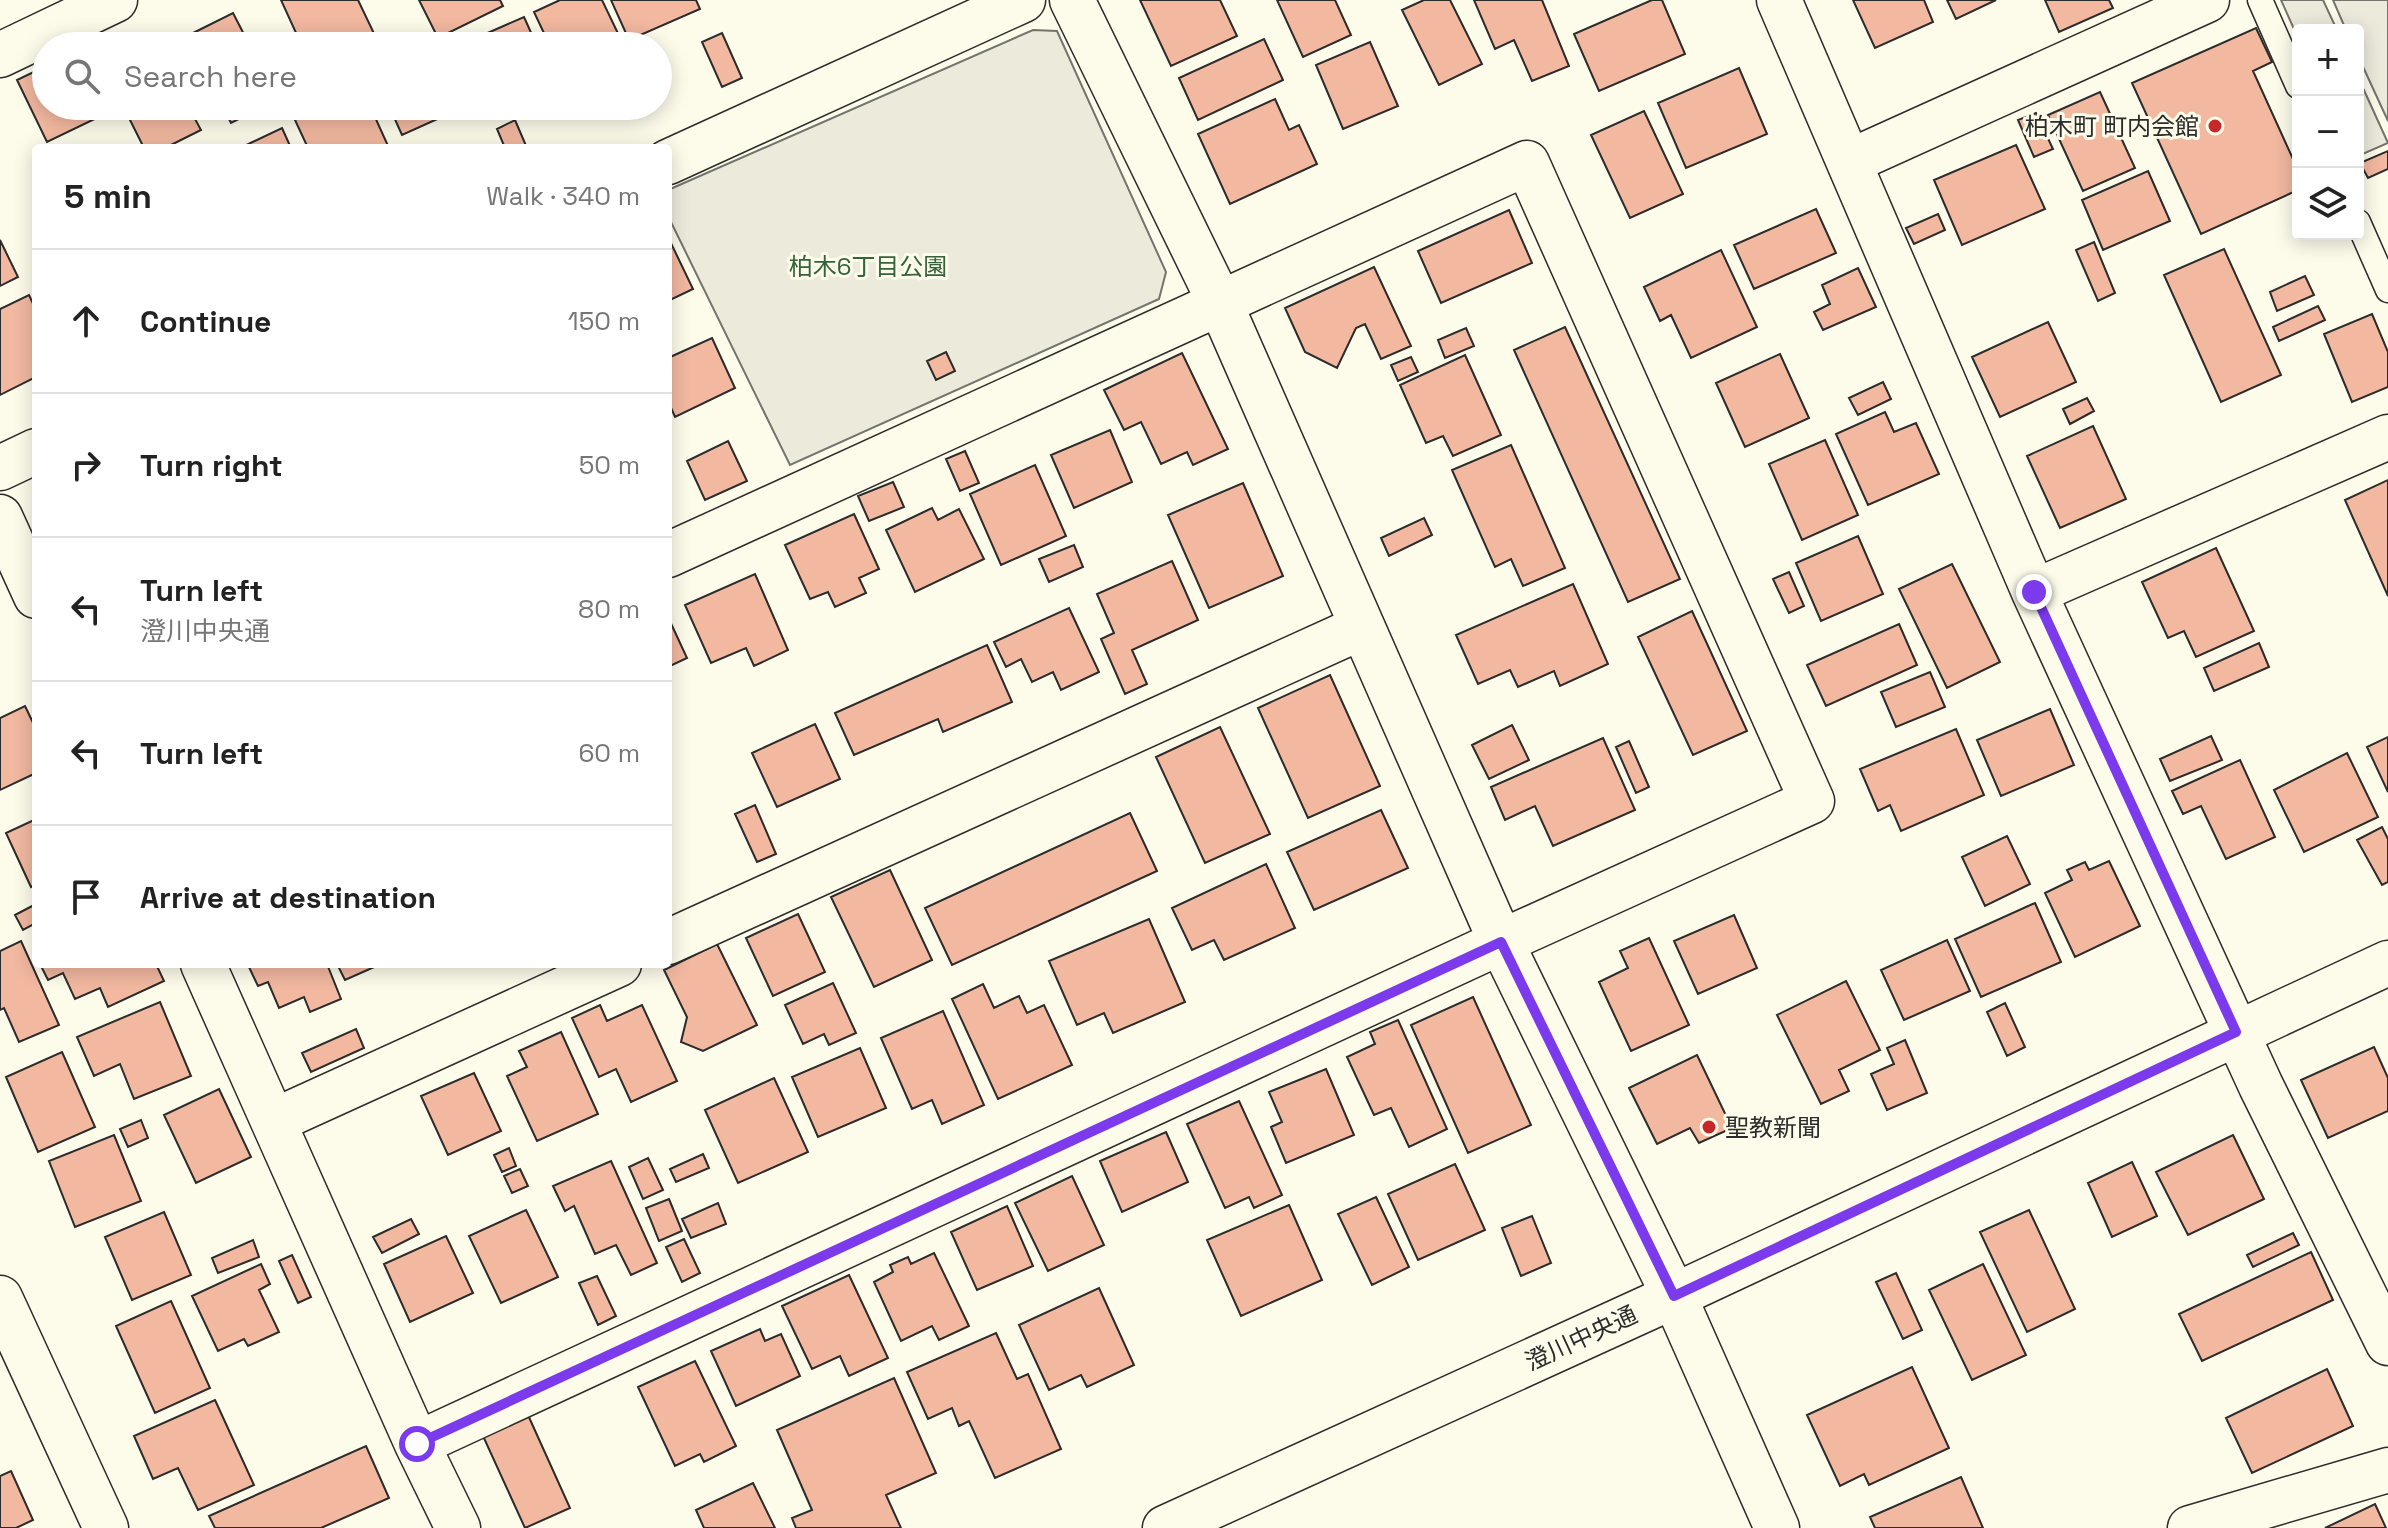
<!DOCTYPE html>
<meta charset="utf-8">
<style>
body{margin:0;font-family:"Space Grotesk","Noto Sans JP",sans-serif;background:#f6f6f6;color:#222}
.controls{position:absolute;right:24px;top:24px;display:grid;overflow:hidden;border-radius:8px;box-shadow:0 4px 20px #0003}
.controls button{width:72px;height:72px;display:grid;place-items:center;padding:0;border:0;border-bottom:2px solid #e0e0e0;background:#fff;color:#222;font:40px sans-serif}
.stop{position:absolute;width:24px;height:24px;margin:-18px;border:6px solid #7c3aed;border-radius:50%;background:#fff}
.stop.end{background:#7c3aed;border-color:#fff;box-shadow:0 2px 8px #0008}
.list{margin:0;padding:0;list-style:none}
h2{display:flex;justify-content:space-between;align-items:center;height:104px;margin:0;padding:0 32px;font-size:34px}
h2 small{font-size:26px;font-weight:400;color:#767676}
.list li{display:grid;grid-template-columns:52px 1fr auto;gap:24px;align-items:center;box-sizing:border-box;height:144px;padding:0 32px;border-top:2px solid #e0e0e0}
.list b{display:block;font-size:30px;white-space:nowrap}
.list p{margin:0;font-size:26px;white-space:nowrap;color:#767676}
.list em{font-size:26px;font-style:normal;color:#767676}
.icon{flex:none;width:44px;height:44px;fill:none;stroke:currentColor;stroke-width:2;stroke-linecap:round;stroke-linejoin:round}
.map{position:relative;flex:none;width:2388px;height:1528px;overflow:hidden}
.search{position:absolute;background:#fff;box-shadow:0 4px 20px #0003;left:32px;top:32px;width:640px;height:88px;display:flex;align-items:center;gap:20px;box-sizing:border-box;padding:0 28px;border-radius:44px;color:#767676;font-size:30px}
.panel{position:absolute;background:#fff;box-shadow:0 4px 20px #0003;left:32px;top:144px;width:640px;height:824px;border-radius:8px}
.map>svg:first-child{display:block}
</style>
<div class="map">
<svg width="2388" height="1528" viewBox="0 0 2388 1528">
<rect width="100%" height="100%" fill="#fdfbea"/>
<path fill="#ecebdb" stroke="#74746e" stroke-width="2" d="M 1033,30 L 1057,31 L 1166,272 L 1159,299 L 790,465 L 668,216 L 668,190 Z"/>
<path fill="#eceadb" stroke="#74746e" stroke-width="2" d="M 2281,0 L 2323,0 L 2337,30 L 2298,30 L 2298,38 Z
M 2333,0 L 2388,0 L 2388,121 L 2358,56 L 2358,30 L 2346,30 Z
M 2358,77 L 2388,143 L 2358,156 Z"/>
<path fill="#f2b8a0" stroke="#2b2b2b" stroke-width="2" d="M 281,0 L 358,0 L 380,46 L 302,46 Z
M 419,0 L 500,0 L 503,6 L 438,38 Z
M 560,0 L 602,0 L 624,46 L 550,46 L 534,12 Z
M 611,0 L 696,0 L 700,9 L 629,40 Z
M 1140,0 L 1220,0 L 1237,36 L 1171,66 Z
M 1277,0 L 1335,0 L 1351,35 L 1303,57 Z
M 1424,0 L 1450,0 L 1482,64 L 1439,85 L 1402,10 Z
M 1474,0 L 1542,0 L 1569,66 L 1532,81 L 1514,40 L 1495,49 Z
M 1652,0 L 1662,0 L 1685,54 L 1599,91 L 1574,34 Z
M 1853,0 L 1924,0 L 1933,22 L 1875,48 Z
M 1947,0 L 1996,0 L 1956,19 Z
M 2045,0 L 2109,0 L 2113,8 L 2059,32 Z
M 233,13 L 250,46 L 193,46 L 187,36 Z
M 524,17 L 537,46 L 458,46 Z
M 2256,28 L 2272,62 L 2253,71 L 2298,170 L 2298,190 L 2201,234 L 2132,83 Z
M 722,33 L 742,78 L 722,87 L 702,42 Z
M 1264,39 L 1283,80 L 1198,120 L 1179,78 Z
M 1370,42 L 1398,106 L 1343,129 L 1316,65 Z
M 46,66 L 46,106 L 101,106 L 105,114 L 47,142 L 17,80 Z
M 1739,68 L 1767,134 L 1686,168 L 1658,103 Z
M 2100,92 L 2135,168 L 2083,191 L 2048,115 Z
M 1275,99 L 1289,130 L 1299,125 L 1317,164 L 1230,204 L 1198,134 Z
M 123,106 L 188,106 L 201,130 L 165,148 L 144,148 Z
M 222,106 L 265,106 L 231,123 Z
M 325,106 L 370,106 L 389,148 L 308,148 L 295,120 Z
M 389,106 L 464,106 L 464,107 L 402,135 Z
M 1644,111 L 1683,194 L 1630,218 L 1591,135 Z
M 2036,113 L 2053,149 L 2034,157 L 2018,120 Z
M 515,120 L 527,148 L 505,148 L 497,129 Z
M 282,128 L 291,148 L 240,148 Z
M 2016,145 L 2045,209 L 1962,245 L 1934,180 Z
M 2388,151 L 2388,169 L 2368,178 L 2360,163 Z
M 2148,171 L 2170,221 L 2103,250 L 2082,200 Z
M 1816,209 L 1836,253 L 1754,289 L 1734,245 Z
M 1509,210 L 1532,263 L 1441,303 L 1418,251 Z
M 1938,214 L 1945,230 L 1914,244 L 1906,228 Z
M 668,237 L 693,289 L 668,301 Z
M 0,240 L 18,277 L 0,286 Z
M 2094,242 L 2115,293 L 2098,301 L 2076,250 Z
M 2224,249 L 2281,375 L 2221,402 L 2164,275 Z
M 1721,250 L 1757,327 L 1691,358 L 1671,315 L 1660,321 L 1644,287 Z
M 1374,267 L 1411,346 L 1381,359 L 1365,324 L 1356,328 L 1337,368 L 1305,352 L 1285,308 Z
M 1858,268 L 1876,307 L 1823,330 L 1814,312 L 1830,304 L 1822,285 Z
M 2305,276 L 2314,295 L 2277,311 L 2270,292 Z
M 29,295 L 36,310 L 36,377 L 0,395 L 0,309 Z
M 2318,306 L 2325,320 L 2279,341 L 2273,327 Z
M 2372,314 L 2388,352 L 2388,387 L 2352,402 L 2324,334 Z
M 2048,322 L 2076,382 L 2000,417 L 1972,357 Z
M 1565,327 L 1680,579 L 1628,602 L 1514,350 Z
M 1466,328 L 1474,346 L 1445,358 L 1438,340 Z
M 712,338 L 735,388 L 675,417 L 668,401 L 668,358 Z
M 946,352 L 955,371 L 936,380 L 927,361 Z
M 1182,353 L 1228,449 L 1193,465 L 1187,452 L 1161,464 L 1141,422 L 1124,430 L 1104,390 Z
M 1780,354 L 1809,418 L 1745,447 L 1716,383 Z
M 1465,355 L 1501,435 L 1453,456 L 1443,436 L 1426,443 L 1400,385 Z
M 1411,357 L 1418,372 L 1398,381 L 1391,365 Z
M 1883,382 L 1891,399 L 1858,415 L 1849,398 Z
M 2087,398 L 2094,411 L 2070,424 L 2063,409 Z
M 1885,412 L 1894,432 L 1916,423 L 1939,474 L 1868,505 L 1836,434 Z
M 2093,426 L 2126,499 L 2060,528 L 2027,456 Z
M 1110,430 L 1132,482 L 1074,508 L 1051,455 Z
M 1825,440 L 1858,515 L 1802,540 L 1769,464 Z
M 728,441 L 747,481 L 705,500 L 687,461 Z
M 1511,445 L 1565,568 L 1523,586 L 1511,559 L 1495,567 L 1452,470 Z
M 965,451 L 979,483 L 960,491 L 946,459 Z
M 1035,465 L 1066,536 L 1001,565 L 970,494 Z
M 2388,480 L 2388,596 L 2345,500 Z
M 893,482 L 904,507 L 869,521 L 858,496 Z
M 1243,483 L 1283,576 L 1209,608 L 1168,515 Z
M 932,508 L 938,520 L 959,509 L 984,559 L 915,592 L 886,530 Z
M 854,514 L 879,569 L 859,578 L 866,593 L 835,607 L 828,592 L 810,599 L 785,545 Z
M 1424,518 L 1432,535 L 1389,556 L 1381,538 Z
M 1858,536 L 1883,594 L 1821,621 L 1796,563 Z
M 1074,545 L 1083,567 L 1049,582 L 1039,559 Z
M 2216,548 L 2254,631 L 2196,657 L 2184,631 L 2168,638 L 2142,582 Z
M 1172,561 L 1198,620 L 1132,650 L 1147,684 L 1125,694 L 1101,639 L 1114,633 L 1097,594 Z
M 1952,564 L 2000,662 L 1947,688 L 1899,589 Z
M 1789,572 L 1804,606 L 1789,613 L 1773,579 Z
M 755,574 L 788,650 L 754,666 L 746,648 L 711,663 L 685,605 Z
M 1573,584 L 1608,664 L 1560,686 L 1554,671 L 1518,687 L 1510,670 L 1478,684 L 1456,635 Z
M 1069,608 L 1099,672 L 1061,690 L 1053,672 L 1032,682 L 1021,659 L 1006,667 L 994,642 Z
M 1692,611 L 1747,731 L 1693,755 L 1638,637 Z
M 668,617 L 687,658 L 668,667 Z
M 1899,624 L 1917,665 L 1826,706 L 1807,665 Z
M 2259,643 L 2269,667 L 2214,691 L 2204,668 Z
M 987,645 L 1012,702 L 943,732 L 938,719 L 854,755 L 835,713 Z
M 1930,672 L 1945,707 L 1896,727 L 1881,692 Z
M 1330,675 L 1380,786 L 1308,818 L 1258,708 Z
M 25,706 L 36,729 L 36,773 L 0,790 L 0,718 Z
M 2050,709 L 2074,765 L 2001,796 L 1977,740 Z
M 815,724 L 840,779 L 777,807 L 752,753 Z
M 1512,725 L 1529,760 L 1489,779 L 1472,745 Z
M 1220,727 L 1270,834 L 1205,863 L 1156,757 Z
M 1956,729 L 1984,795 L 1901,831 L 1890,805 L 1878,811 L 1860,769 Z
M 2211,736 L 2222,760 L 2170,781 L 2160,759 Z
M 2388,737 L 2388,792 L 2367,747 Z
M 1603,738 L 1635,810 L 1553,846 L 1535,806 L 1505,820 L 1491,787 Z
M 1629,741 L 1649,787 L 1636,793 L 1616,747 Z
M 2347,753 L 2378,817 L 2304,852 L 2274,790 Z
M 2240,760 L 2275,837 L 2226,859 L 2201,806 L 2183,814 L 2172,791 Z
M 755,805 L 776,854 L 757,862 L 735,814 Z
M 1381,810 L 1408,868 L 1314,910 L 1287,852 Z
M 1130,813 L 1157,871 L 952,965 L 925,908 Z
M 36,819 L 36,884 L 31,887 L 6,833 Z
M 2382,827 L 2388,839 L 2388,882 L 2382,885 L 2357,840 Z
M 2007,836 L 2030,884 L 1985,906 L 1962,857 Z
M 2109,861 L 2140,926 L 2075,957 L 2045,893 L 2072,880 L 2067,870 L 2085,862 L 2089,870 Z
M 1266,864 L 1295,928 L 1224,960 L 1214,940 L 1192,950 L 1172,908 Z
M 890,870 L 932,960 L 874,987 L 831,897 Z
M 2035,903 L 2061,962 L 1981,997 L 1955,939 Z
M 36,904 L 36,923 L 23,930 L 15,915 Z
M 798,914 L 825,972 L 773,996 L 746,938 Z
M 1734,915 L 1757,968 L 1698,994 L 1674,941 Z
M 1149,919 L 1185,1002 L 1113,1033 L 1104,1013 L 1077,1025 L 1049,961 Z
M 1649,938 L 1689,1025 L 1631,1051 L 1599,982 L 1628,968 L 1620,951 Z
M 1947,940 L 1970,991 L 1904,1020 L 1881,970 Z
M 21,941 L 59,1025 L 19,1042 L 4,1008 L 0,1010 L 0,951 Z
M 717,944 L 757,1025 L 703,1051 L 681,1042 L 687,1017 L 664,970 Z
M 40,964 L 156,964 L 164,981 L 108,1007 L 100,988 L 75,999 L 63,973 L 48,980 Z
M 327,964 L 341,999 L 310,1012 L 304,997 L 279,1008 L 268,982 L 258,986 L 248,965 Z
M 337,964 L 381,964 L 345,980 Z
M 1846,981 L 1880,1050 L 1839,1070 L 1849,1091 L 1821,1104 L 1777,1015 Z
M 833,983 L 856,1033 L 829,1045 L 824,1034 L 803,1044 L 785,1005 Z
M 983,984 L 994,1008 L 1019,996 L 1027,1013 L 1044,1005 L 1072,1065 L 998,1099 L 952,999 Z
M 1473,997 L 1531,1125 L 1468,1153 L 1411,1025 Z
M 160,1002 L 191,1076 L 134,1099 L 120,1064 L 94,1076 L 77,1037 Z
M 2005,1003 L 2025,1047 L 2007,1056 L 1987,1012 Z
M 600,1005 L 607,1021 L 642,1005 L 677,1081 L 631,1102 L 616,1069 L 599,1077 L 572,1018 Z
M 943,1011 L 984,1105 L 942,1124 L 932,1100 L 912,1109 L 881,1038 Z
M 1398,1020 L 1447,1129 L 1409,1147 L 1391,1108 L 1374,1115 L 1347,1057 L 1375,1044 L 1370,1032 Z
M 356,1029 L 364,1048 L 311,1072 L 302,1053 Z
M 561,1032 L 598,1114 L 537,1141 L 507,1076 L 527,1067 L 519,1051 Z
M 1905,1040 L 1927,1093 L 1887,1110 L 1871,1074 L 1894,1064 L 1887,1048 Z
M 2374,1047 L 2388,1078 L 2388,1111 L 2328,1138 L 2301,1080 Z
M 860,1048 L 886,1108 L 818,1137 L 792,1077 Z
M 62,1052 L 95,1127 L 38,1152 L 6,1077 Z
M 1697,1055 L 1732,1128 L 1699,1143 L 1690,1128 L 1657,1144 L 1629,1088 Z
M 1326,1069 L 1354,1135 L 1286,1163 L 1271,1127 L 1282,1122 L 1269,1092 Z
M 474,1073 L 501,1131 L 448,1155 L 421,1096 Z
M 774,1078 L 808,1152 L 738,1183 L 705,1110 Z
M 219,1089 L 251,1157 L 196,1183 L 164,1115 Z
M 1239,1101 L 1282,1195 L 1254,1208 L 1249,1197 L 1225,1208 L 1187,1124 Z
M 141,1120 L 148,1138 L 128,1147 L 120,1129 Z
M 1166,1132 L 1188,1182 L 1122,1212 L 1100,1161 Z
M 114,1135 L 141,1201 L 75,1227 L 49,1161 Z
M 2233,1135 L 2264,1199 L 2188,1235 L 2156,1172 Z
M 509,1148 L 516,1166 L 502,1172 L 494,1155 Z
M 703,1154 L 709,1168 L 676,1182 L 670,1169 Z
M 648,1158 L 663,1190 L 643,1199 L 629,1167 Z
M 611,1161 L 657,1263 L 631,1275 L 616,1245 L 595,1254 L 574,1206 L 565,1211 L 553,1186 Z
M 2132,1162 L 2157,1216 L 2112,1237 L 2088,1183 Z
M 1455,1164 L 1485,1230 L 1418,1260 L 1388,1194 Z
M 520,1169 L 528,1186 L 512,1193 L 504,1176 Z
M 1072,1176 L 1104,1245 L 1048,1271 L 1015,1203 Z
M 1376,1197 L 1409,1267 L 1372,1285 L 1338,1214 Z
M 669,1199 L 682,1231 L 659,1241 L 646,1208 Z
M 718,1203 L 726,1224 L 691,1238 L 682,1219 Z
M 1289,1205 L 1322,1280 L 1241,1316 L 1207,1240 Z
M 1007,1206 L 1033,1266 L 977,1290 L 951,1232 Z
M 526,1210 L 558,1277 L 501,1303 L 469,1236 Z
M 2029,1210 L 2075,1309 L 2027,1332 L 1980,1232 Z
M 164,1212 L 191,1275 L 132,1300 L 105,1237 Z
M 1532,1216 L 1551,1263 L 1521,1276 L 1502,1228 Z
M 411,1219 L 419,1234 L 382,1253 L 373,1237 Z
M 2293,1233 L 2299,1245 L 2253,1267 L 2247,1255 Z
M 446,1236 L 473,1293 L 410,1322 L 384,1264 Z
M 684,1239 L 700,1273 L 682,1282 L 666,1247 Z
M 253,1240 L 259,1257 L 218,1273 L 212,1258 Z
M 2311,1252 L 2333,1300 L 2202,1361 L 2179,1314 Z
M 934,1253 L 969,1326 L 939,1340 L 932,1326 L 901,1341 L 874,1282 L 893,1272 L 890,1265 L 908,1257 L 911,1264 Z
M 292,1255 L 311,1297 L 298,1303 L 279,1261 Z
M 261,1264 L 270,1284 L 259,1290 L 279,1332 L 248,1346 L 244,1339 L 218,1351 L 192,1296 Z
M 1983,1264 L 2026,1355 L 1972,1380 L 1929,1290 Z
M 1896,1273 L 1922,1330 L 1903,1339 L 1876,1282 Z
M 849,1275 L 888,1358 L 849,1376 L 840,1356 L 812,1369 L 782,1306 Z
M 597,1276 L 616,1316 L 598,1325 L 579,1283 Z
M 1099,1288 L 1134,1365 L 1087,1387 L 1081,1375 L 1049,1390 L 1019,1325 Z
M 171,1301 L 210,1388 L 155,1413 L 116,1326 Z
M 760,1329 L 765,1341 L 781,1334 L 800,1376 L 736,1406 L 711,1351 Z
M 996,1333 L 1017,1379 L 1028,1374 L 1061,1449 L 995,1478 L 969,1421 L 959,1426 L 952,1408 L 928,1419 L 907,1372 Z
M 695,1361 L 736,1446 L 704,1462 L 700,1454 L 675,1466 L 638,1387 Z
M 1912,1367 L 1949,1448 L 1869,1485 L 1864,1474 L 1840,1486 L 1807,1415 Z
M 2327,1369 L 2353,1426 L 2252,1473 L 2226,1418 Z
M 894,1378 L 936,1473 L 886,1495 L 901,1528 L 796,1528 L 792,1518 L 812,1510 L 777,1430 Z
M 215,1400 L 254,1485 L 198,1510 L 178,1468 L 153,1479 L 134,1436 Z
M 528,1415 L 570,1508 L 525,1528 L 483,1436 Z
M 366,1446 L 389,1498 L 321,1528 L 215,1528 L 209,1516 Z
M 11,1471 L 33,1520 L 16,1528 L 0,1528 L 0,1476 Z
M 1961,1477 L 1983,1528 L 1875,1528 L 1870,1517 Z
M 753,1483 L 775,1528 L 704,1528 L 696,1510 Z
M 2375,1504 L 2386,1528 L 2325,1528 Z"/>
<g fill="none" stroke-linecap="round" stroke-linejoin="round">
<defs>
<path id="service" d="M 2260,0 L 2298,86
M 2358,222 L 2388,290"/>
<path id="minor" d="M 1072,0 L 1220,303 L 1501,942 L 1674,1296 L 1777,1528
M 1779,0 L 2034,592 L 2261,1086 L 2388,1343
M 0,55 L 115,0
M 668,162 L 1023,0
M 1849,162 L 2207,0
M 0,468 L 36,451
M 0,517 L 36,596
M 2034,592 L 2388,437
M 668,942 L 1362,627
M 203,964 L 417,1444 L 458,1528
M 274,1121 L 619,964
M 417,1444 L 1501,942 L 1812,801 L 1527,163 L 668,555
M 2190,1528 L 2388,1470"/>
<path id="tertiary" d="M 0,1298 L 106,1528
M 1165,1528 L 1674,1296 L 2388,963"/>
</defs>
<use href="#service" stroke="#2b2b2b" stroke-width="27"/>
<use href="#minor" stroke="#2b2b2b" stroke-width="47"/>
<use href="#tertiary" stroke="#2b2b2b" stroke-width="47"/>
<use href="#service" stroke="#fdfbea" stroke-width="24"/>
<use href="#minor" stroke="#fdfbea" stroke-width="44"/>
<use href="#tertiary" stroke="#fdfbea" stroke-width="44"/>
</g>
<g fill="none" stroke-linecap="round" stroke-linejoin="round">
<path stroke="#7c3aed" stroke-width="10" d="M 417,1444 L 1501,942 L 1674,1296 L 2236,1032 L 2034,592"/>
</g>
<g fill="#c62828" stroke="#fdfbea" stroke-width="3">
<circle cx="2215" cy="126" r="8"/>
<circle cx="1709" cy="1127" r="8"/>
</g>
<g text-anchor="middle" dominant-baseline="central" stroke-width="6" stroke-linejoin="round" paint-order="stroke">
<g font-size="24" fill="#2b2b2b" stroke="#fdfbea" text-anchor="end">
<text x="2199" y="126">柏木町 町内会館</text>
<text x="1725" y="1127" text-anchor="start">聖教新聞</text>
</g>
<g font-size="24" fill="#34623c" stroke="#fdfbea">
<text x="868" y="266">柏木6丁目公園</text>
</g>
<g font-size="24" fill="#2b2b2b" stroke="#fdfbea">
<text transform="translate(1581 1338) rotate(-25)">澄川中央通</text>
</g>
</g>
</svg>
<div class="controls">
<button>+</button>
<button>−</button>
<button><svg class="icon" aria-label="layers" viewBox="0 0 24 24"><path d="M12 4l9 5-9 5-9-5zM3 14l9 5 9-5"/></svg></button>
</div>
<div class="stop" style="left:417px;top:1444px"></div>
<div class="stop end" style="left:2034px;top:592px"></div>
<div class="search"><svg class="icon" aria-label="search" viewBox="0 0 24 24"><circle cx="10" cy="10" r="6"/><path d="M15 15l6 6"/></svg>Search here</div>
<section class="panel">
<h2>5 min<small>Walk · 340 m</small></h2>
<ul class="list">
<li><svg class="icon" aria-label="ahead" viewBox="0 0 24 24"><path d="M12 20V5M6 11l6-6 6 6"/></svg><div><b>Continue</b></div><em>150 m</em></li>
<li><svg class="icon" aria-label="right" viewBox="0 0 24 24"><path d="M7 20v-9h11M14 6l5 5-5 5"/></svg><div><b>Turn right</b></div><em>50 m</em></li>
<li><svg class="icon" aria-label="left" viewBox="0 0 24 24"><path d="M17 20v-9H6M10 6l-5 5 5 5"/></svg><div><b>Turn left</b><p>澄川中央通</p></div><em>80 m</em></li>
<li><svg class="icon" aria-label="left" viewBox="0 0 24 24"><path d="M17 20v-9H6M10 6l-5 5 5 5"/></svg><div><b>Turn left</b></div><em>60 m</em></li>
<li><svg class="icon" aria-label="arrive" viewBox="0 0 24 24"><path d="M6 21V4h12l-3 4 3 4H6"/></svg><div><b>Arrive at destination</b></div></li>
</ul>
</section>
</div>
